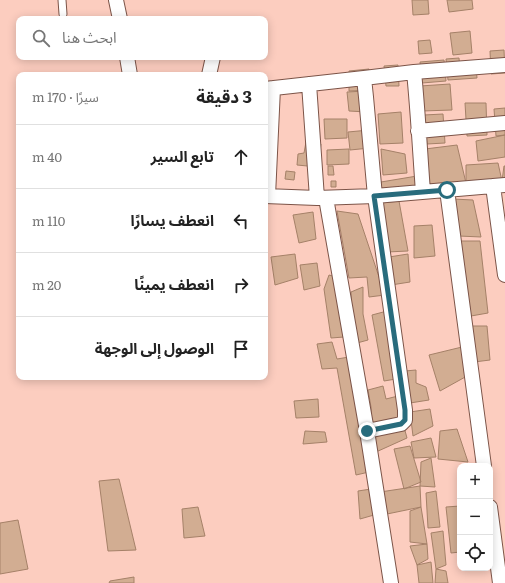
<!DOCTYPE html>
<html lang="ar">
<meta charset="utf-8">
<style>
body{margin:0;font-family:Literata,"Noto Sans Arabic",serif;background:#f2f2f2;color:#222;direction:rtl}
.controls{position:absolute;right:12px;bottom:12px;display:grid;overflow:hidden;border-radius:8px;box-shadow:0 2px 10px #0003}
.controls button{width:36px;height:36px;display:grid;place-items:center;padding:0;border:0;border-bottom:1px solid #e0e0e0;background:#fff;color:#222;font:20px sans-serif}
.stop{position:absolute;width:12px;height:12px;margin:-9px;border:3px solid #286c7d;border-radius:50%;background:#fff}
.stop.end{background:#286c7d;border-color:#fff;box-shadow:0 1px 4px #0008}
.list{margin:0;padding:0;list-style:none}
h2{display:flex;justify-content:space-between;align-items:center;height:52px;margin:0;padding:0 16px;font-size:17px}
h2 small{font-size:13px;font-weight:400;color:#767676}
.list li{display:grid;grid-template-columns:26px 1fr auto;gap:12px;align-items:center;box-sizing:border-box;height:64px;padding:0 16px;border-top:1px solid #e0e0e0}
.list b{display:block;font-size:15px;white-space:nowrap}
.list em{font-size:13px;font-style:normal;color:#767676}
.icon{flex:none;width:22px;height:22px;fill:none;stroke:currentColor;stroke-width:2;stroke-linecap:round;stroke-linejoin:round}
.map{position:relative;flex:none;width:505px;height:583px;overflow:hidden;direction:ltr}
.search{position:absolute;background:#fff;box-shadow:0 2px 10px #0003;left:16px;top:16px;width:252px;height:44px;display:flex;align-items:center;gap:10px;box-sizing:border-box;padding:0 14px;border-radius:8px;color:#767676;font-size:15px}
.panel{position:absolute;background:#fff;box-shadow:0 2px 10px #0003;left:16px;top:72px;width:252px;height:308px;border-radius:8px;direction:rtl}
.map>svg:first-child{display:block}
</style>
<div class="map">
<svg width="505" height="583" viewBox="0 0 505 583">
<rect width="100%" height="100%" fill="#fccdbf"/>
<path fill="#d2ad92" stroke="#a58168" d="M 412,0 L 428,0 L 429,14 L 413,15 Z
M 447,0 L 472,0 L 473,9 L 449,12 Z
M 470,31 L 472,53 L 453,55 L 450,33 Z
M 430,40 L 432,53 L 419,54 L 418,41 Z
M 504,50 L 505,73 L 491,74 L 490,51 Z
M 459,58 L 460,69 L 476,67 L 477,78 L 448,80 L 446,59 Z
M 444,60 L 446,81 L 422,83 L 420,62 Z
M 398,65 L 399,86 L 386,86 L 384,66 Z
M 369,69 L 371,90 L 349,91 L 349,71 Z
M 450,84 L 452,110 L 422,111 L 420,86 Z
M 365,91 L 367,112 L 349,111 L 347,92 Z
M 465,103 L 486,103 L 487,135 L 467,136 Z
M 505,108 L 505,135 L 496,136 L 494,109 Z
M 401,112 L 403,143 L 380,144 L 378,114 Z
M 443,114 L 445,143 L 427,144 L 424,115 Z
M 324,119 L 347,119 L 347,138 L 325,139 Z
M 369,130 L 370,148 L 350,150 L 348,132 Z
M 505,135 L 505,157 L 478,161 L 476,141 Z
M 306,142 L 321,144 L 318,167 L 297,165 L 298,154 L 304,153 Z
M 457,145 L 466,183 L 427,188 L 425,149 Z
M 349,149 L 349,164 L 327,165 L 327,150 Z
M 381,149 L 405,154 L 407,173 L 383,175 Z
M 498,163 L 502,181 L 466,183 L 466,165 Z
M 328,166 L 333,166 L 334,175 L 328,175 Z
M 504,166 L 505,166 L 505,181 L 502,181 Z
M 286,171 L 295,172 L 294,180 L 285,179 Z
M 417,176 L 419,192 L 379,191 L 381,182 Z
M 331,181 L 336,181 L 336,187 L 331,187 Z
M 453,199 L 473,200 L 481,237 L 459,236 Z
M 399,201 L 408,251 L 387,252 L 382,203 Z
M 337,211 L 358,214 L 385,295 L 369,297 L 367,277 L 349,278 Z
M 313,212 L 316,239 L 299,243 L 293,215 Z
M 432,225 L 435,256 L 414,258 L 414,226 Z
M 460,241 L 480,241 L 488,313 L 471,316 Z
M 295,254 L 298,278 L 275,285 L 271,257 Z
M 408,254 L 410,282 L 391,285 L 389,257 Z
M 317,263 L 320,286 L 304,290 L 300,265 Z
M 329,275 L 336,277 L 344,337 L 331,338 L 324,289 Z
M 363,287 L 363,314 L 368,340 L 357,343 L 352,315 L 351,292 Z
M 387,311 L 396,379 L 384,381 L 372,315 Z
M 470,326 L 487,326 L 490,360 L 474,362 Z
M 332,342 L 337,359 L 349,357 L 369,472 L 356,475 L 337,368 L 322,369 L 317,344 Z
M 462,347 L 467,376 L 440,391 L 429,355 Z
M 416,370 L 416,383 L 426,387 L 429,400 L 410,403 L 405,371 Z
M 383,386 L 386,399 L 398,396 L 398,420 L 372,426 L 371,407 L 368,390 Z
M 318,399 L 319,417 L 296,418 L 294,401 Z
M 430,409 L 433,426 L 413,436 L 410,412 Z
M 404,427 L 407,438 L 376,452 L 374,436 Z
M 457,429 L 468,462 L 438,459 L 440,431 Z
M 305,431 L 325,432 L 327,442 L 303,444 Z
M 431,438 L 436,457 L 414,458 L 411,442 Z
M 410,446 L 421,482 L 404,489 L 394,449 Z
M 431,458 L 435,487 L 420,486 L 421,462 Z
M 119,479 L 136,550 L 108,551 L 99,481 Z
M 420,486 L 421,507 L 387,514 L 380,492 Z
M 371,489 L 374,515 L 360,519 L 358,491 Z
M 436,491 L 440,527 L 428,528 L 426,493 Z
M 460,506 L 460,552 L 451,553 L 446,507 Z
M 198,507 L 205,536 L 184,538 L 182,509 Z
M 421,507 L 427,544 L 410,542 L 410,511 Z
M 18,520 L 28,569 L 0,574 L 0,523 Z
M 443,531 L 446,565 L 436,569 L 431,533 Z
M 427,544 L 428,559 L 417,565 L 410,546 Z
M 431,562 L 433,583 L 419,583 L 417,565 Z
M 436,569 L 446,571 L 448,583 L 435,583 Z
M 134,577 L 134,583 L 109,583 L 110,581 Z"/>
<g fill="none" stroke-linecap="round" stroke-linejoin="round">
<defs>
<path id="service" d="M 62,0 L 63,14"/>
<path id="minor" d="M 116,0 L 120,19
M 127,57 L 130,75
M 414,72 C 418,112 420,152 423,192
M 209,75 L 213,57
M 364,78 L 366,97 L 375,196 L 405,410 L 405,420 L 401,424 L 367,431
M 309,84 L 317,198
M 265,89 L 364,78 L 414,72 L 505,65
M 418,131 L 505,123
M 493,186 L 505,275
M 447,190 L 484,466
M 265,196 L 317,198 L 375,196 L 505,185
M 268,196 L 273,88
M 326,198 L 367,431 L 391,583
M 490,507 L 500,583"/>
</defs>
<use href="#service" stroke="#7c5448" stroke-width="9"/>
<use href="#minor" stroke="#7c5448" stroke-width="16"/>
<use href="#service" stroke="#fff" stroke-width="7"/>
<use href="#minor" stroke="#fff" stroke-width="14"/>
</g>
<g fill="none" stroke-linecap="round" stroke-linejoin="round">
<path stroke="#286c7d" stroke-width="5" d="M 367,431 L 401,424 L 405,420 L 405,410 L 374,196 L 447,190"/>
</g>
</svg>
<div class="controls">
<button>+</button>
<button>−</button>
<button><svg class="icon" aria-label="locate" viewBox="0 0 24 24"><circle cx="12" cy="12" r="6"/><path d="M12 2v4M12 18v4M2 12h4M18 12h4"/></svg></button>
</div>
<div class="stop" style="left:447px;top:190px"></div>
<div class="stop end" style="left:367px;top:431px"></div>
<div class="search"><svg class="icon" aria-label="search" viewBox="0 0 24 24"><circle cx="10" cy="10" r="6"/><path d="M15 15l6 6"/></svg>ابحث هنا</div>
<section class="panel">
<h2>3 دقيقة<small>سيرًا · 170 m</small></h2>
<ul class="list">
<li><svg class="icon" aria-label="ahead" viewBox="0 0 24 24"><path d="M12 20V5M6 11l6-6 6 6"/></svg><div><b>تابع السير</b></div><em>40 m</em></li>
<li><svg class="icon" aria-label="left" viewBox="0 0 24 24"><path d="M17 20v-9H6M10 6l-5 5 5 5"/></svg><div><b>انعطف يسارًا</b></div><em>110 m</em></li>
<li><svg class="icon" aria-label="right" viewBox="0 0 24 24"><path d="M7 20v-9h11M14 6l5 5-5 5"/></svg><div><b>انعطف يمينًا</b></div><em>20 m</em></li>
<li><svg class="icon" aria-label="arrive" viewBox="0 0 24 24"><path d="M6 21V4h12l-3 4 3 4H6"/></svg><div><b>الوصول إلى الوجهة</b></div></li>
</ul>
</section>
</div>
